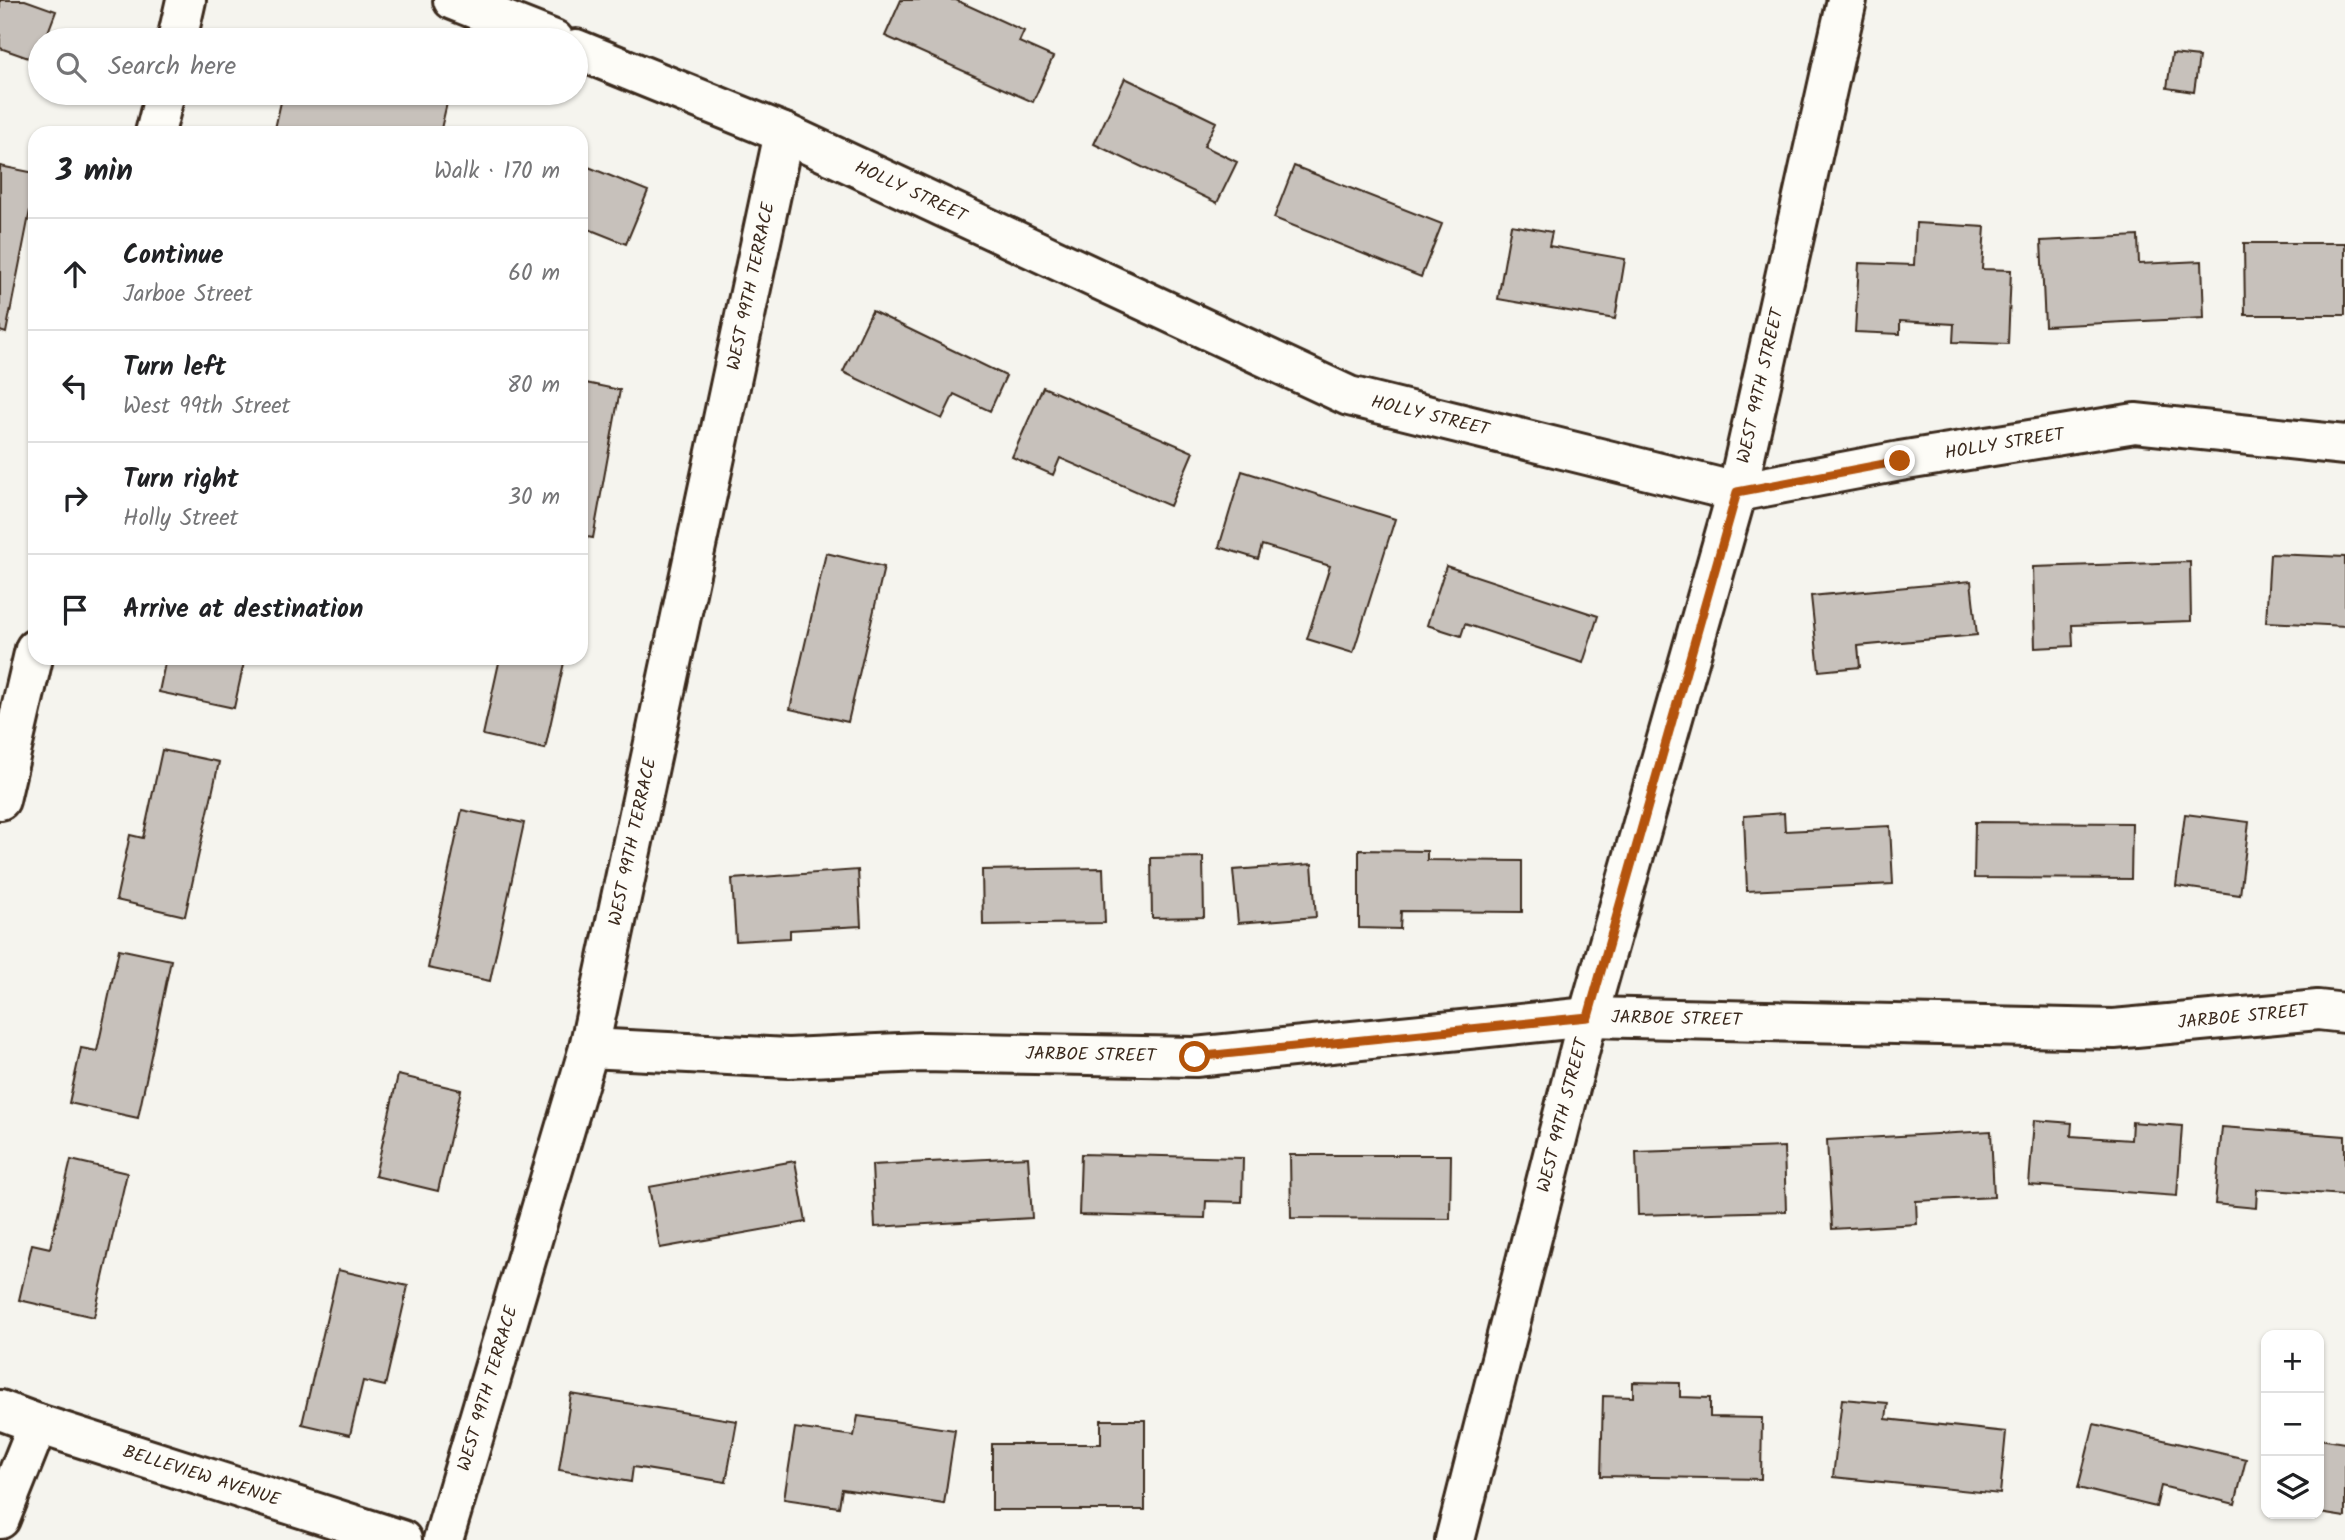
<!DOCTYPE html>
<meta charset="utf-8">
<style>
body{margin:0;font-family:Kalam,sans-serif;background:#f6f6f6;color:#202124}
.controls{position:absolute;right:21px;bottom:21px;display:grid;overflow:hidden;border-radius:14px;box-shadow:0 2px 5px #0004}
.controls button{width:63px;height:63px;display:grid;place-items:center;padding:0;border:0;border-bottom:2px solid #e0e0e0;background:#fff;color:#202124;font:35px sans-serif}
.stop{position:absolute;width:21px;height:21px;margin:-16px;border:5px solid #b45309;border-radius:50%;background:#fff}
.stop.end{background:#b45309;border-color:#fff;box-shadow:0 2px 7px #0008}
.list{margin:0;padding:0;list-style:none}
h2{display:flex;justify-content:space-between;align-items:center;height:91px;margin:0;padding:0 28px;font-size:30px}
h2 small{font-size:23px;font-weight:400;color:#757577}
.list li{display:grid;grid-template-columns:46px 1fr auto;gap:21px;align-items:center;box-sizing:border-box;height:112px;padding:0 28px;border-top:2px solid #e0e0e0}
.list b{display:block;font-size:26px;white-space:nowrap}
.list p{margin:0;font-size:23px;white-space:nowrap;color:#757577}
.list em{font-size:23px;font-style:normal;color:#757577}
.icon{flex:none;width:38px;height:38px;fill:none;stroke:currentColor;stroke-width:2;stroke-linecap:round;stroke-linejoin:round}
.map{position:relative;flex:none;width:2345px;height:1540px;overflow:hidden}
.search{position:absolute;background:#fff;box-shadow:0 2px 5px #0004;left:28px;top:28px;width:560px;height:77px;display:flex;align-items:center;gap:18px;box-sizing:border-box;padding:0 24px;border-radius:38px;color:#757577;font-size:26px}
.panel{position:absolute;background:#fff;box-shadow:0 2px 5px #0004;left:28px;top:126px;width:560px;height:539px;border-radius:21px}
.map>svg:first-child{display:block}
</style>
<div class="map">
<svg width="2345" height="1540" viewBox="0 0 2345 1540">
<rect width="100%" height="100%" fill="#f5f4ee"/>
<filter id="ink" filterUnits="userSpaceOnUse"><feTurbulence type="fractalNoise" baseFrequency=".0143" numOctaves="2"/><feDisplacementMap in="SourceGraphic" scale="14" xChannelSelector="R" yChannelSelector="G"/><feConvolveMatrix kernelMatrix="1 2 1 2 8 2 1 2 1" color-interpolation-filters="sRGB"/></filter>
<g filter="url(#ink)">
<path fill="#c7c1bb" stroke="#3b2a1e" stroke-width="2" d="M 0,0 L 25,0 L 56,11 L 45,40 L 40,40 L 40,53 L 37,61 L 0,48 Z
M 901,0 L 956,0 L 1024,31 L 1019,42 L 1053,57 L 1033,102 L 885,36 Z
M 2172,54 L 2199,57 L 2194,92 L 2167,88 Z
M 1125,78 L 1216,122 L 1204,146 L 1237,162 L 1217,203 L 1094,144 Z
M 283,93 L 399,93 L 447,103 L 440,133 L 274,133 Z
M 581,164 L 648,191 L 626,244 L 581,226 Z
M 0,166 L 35,173 L 35,185 L 6,333 L 0,331 Z
M 1294,166 L 1442,224 L 1421,277 L 1274,218 Z
M 1916,223 L 1985,227 L 1982,269 L 2011,270 L 2008,344 L 1953,342 L 1954,324 L 1900,321 L 1900,334 L 1855,332 L 1859,263 L 1914,265 Z
M 1511,225 L 1552,232 L 1549,246 L 1625,259 L 1615,319 L 1498,299 Z
M 2138,236 L 2139,264 L 2202,261 L 2204,318 L 2045,326 L 2041,241 Z
M 2244,243 L 2345,243 L 2345,315 L 2245,315 Z
M 872,311 L 1006,376 L 990,411 L 954,394 L 942,419 L 843,372 Z
M 581,382 L 620,390 L 593,538 L 581,536 Z
M 1043,387 L 1193,452 L 1170,506 L 1060,458 L 1053,475 L 1012,457 Z
M 1242,471 L 1395,519 L 1353,653 L 1307,639 L 1330,566 L 1262,545 L 1258,559 L 1219,547 Z
M 826,553 L 884,567 L 848,722 L 790,709 Z
M 2270,554 L 2345,557 L 2345,626 L 2266,622 Z
M 2190,562 L 2191,621 L 2072,625 L 2073,646 L 2035,648 L 2033,567 Z
M 1446,566 L 1598,616 L 1583,663 L 1465,624 L 1461,636 L 1427,625 Z
M 1971,581 L 1977,635 L 1858,646 L 1860,667 L 1819,671 L 1811,596 Z
M 166,658 L 245,658 L 234,708 L 159,692 Z
M 500,658 L 565,658 L 545,749 L 483,735 Z
M 162,750 L 219,762 L 185,916 L 116,900 L 130,835 L 143,838 Z
M 462,810 L 524,823 L 490,981 L 428,968 Z
M 1784,813 L 1785,831 L 1890,826 L 1893,884 L 1747,891 L 1744,816 Z
M 2185,814 L 2249,822 L 2240,895 L 2176,886 Z
M 1975,822 L 2132,823 L 2131,879 L 1974,878 Z
M 1359,850 L 1427,851 L 1427,860 L 1522,861 L 1522,912 L 1401,911 L 1400,929 L 1359,928 Z
M 1203,857 L 1204,917 L 1152,918 L 1151,858 Z
M 1312,864 L 1316,917 L 1238,923 L 1233,870 Z
M 1103,868 L 1105,923 L 983,925 L 982,870 Z
M 858,870 L 861,926 L 790,930 L 790,938 L 736,941 L 732,879 Z
M 119,949 L 171,960 L 138,1118 L 69,1103 L 81,1048 L 97,1051 Z
M 398,1075 L 461,1090 L 438,1191 L 375,1176 Z
M 2034,1120 L 2072,1123 L 2071,1136 L 2131,1140 L 2132,1122 L 2182,1126 L 2177,1196 L 2029,1185 Z
M 2222,1127 L 2345,1136 L 2345,1195 L 2257,1189 L 2256,1208 L 2215,1204 Z
M 1991,1131 L 1994,1197 L 1916,1201 L 1917,1224 L 1832,1229 L 1827,1140 Z
M 1784,1147 L 1786,1211 L 1638,1215 L 1636,1152 Z
M 1081,1154 L 1243,1158 L 1242,1202 L 1206,1201 L 1205,1218 L 1079,1215 Z
M 1290,1155 L 1451,1155 L 1450,1219 L 1291,1218 Z
M 1028,1157 L 1032,1218 L 875,1227 L 872,1165 Z
M 71,1160 L 127,1173 L 94,1317 L 19,1300 L 32,1244 L 50,1248 Z
M 795,1161 L 806,1222 L 660,1248 L 649,1187 Z
M 338,1270 L 408,1286 L 385,1386 L 363,1381 L 350,1435 L 302,1424 Z
M 1633,1382 L 1680,1383 L 1680,1397 L 1710,1398 L 1710,1417 L 1762,1418 L 1761,1479 L 1601,1476 L 1603,1396 L 1633,1397 Z
M 571,1394 L 737,1421 L 726,1482 L 633,1467 L 631,1482 L 559,1470 Z
M 1842,1399 L 1888,1403 L 1886,1419 L 2006,1432 L 2000,1494 L 1833,1477 Z
M 858,1416 L 955,1430 L 944,1504 L 842,1489 L 839,1507 L 784,1499 L 795,1428 L 854,1436 Z
M 1101,1420 L 1145,1420 L 1145,1510 L 992,1510 L 992,1444 L 1101,1444 Z
M 2094,1424 L 2246,1459 L 2235,1504 L 2161,1486 L 2156,1507 L 2078,1488 Z
M 2319,1439 L 2345,1443 L 2345,1517 L 2319,1513 Z"/>
<g fill="none" stroke-linecap="round" stroke-linejoin="round">
<defs>
<g id="street">
<path d="M 453,0 L 554,40"/>
<path d="M 177,40 L 186,0"/>
<path id="s1" d="M 576,49 L 784,133 L 1349,396 L 1737,492 L 1900,461 L 2135,423 L 2345,445"/>
<path d="M 155,133 L 165,93"/>
<path d="M 0,800 L 35,649"/>
<path id="s2" d="M 589,1048 L 788,1058 L 922,1052 L 1195,1057 L 1588,1017 L 2114,1029 L 2318,1010 L 2345,1013"/>
<path id="s3" d="M 0,1410 L 38,1424 L 402,1540"/>
<path d="M 0,1519 L 38,1424"/>
<path id="s4" d="M 443,1540 L 589,1048 L 784,133"/>
<path id="s5" d="M 1455,1540 L 1588,1017 L 1737,492 L 1847,0"/>
</g>
</defs>
<use href="#street" stroke="#3b2a1e" stroke-width="44"/>
<use href="#street" stroke="#fdfcf7" stroke-width="38"/>
</g>
</g>
<g fill="none" stroke-linecap="round" stroke-linejoin="round" filter="url(#ink)">
<path stroke="#b45309" stroke-width="9" d="M 1195,1057 L 1588,1017 L 1737,492 L 1900,461"/>
</g>
<g text-anchor="middle" dominant-baseline="central" stroke-width="5" stroke-linejoin="round" paint-order="stroke">
<g font-size="18" fill="#3b2a1e" stroke="#fdfcf7">
<text stroke="none"><textPath href="#s1" startOffset="364">HOLLY STREET</textPath></text>
<text stroke="none"><textPath href="#s4" startOffset="1292">WEST 99TH TERRACE</textPath></text>
<text stroke="none"><textPath href="#s5" startOffset="1194">WEST 99TH STREET</textPath></text>
<text stroke="none"><textPath href="#s1" startOffset="931">HOLLY STREET</textPath></text>
<text stroke="none"><textPath href="#s1" startOffset="1519">HOLLY STREET</textPath></text>
<text stroke="none"><textPath href="#s4" startOffset="724">WEST 99TH TERRACE</textPath></text>
<text stroke="none"><textPath href="#s2" startOffset="1657">JARBOE STREET</textPath></text>
<text stroke="none"><textPath href="#s2" startOffset="1090">JARBOE STREET</textPath></text>
<text stroke="none"><textPath href="#s2" startOffset="502">JARBOE STREET</textPath></text>
<text stroke="none"><textPath href="#s5" startOffset="438">WEST 99TH STREET</textPath></text>
<text stroke="none"><textPath href="#s4" startOffset="158">WEST 99TH TERRACE</textPath></text>
<text stroke="none"><textPath href="#s3" startOffset="212">BELLEVIEW AVENUE</textPath></text>
</g>
</g>
</svg>
<div class="controls">
<button>+</button>
<button>−</button>
<button><svg class="icon" aria-label="layers" viewBox="0 0 24 24"><path d="M12 4l9 5-9 5-9-5zM3 14l9 5 9-5"/></svg></button>
</div>
<div class="stop" style="left:1195px;top:1057px"></div>
<div class="stop end" style="left:1900px;top:461px"></div>
<div class="search"><svg class="icon" aria-label="search" viewBox="0 0 24 24"><circle cx="10" cy="10" r="6"/><path d="M15 15l6 6"/></svg>Search here</div>
<section class="panel">
<h2>3 min<small>Walk · 170 m</small></h2>
<ul class="list">
<li><svg class="icon" aria-label="ahead" viewBox="0 0 24 24"><path d="M12 20V5M6 11l6-6 6 6"/></svg><div><b>Continue</b><p>Jarboe Street</p></div><em>60 m</em></li>
<li><svg class="icon" aria-label="left" viewBox="0 0 24 24"><path d="M17 20v-9H6M10 6l-5 5 5 5"/></svg><div><b>Turn left</b><p>West 99th Street</p></div><em>80 m</em></li>
<li><svg class="icon" aria-label="right" viewBox="0 0 24 24"><path d="M7 20v-9h11M14 6l5 5-5 5"/></svg><div><b>Turn right</b><p>Holly Street</p></div><em>30 m</em></li>
<li><svg class="icon" aria-label="arrive" viewBox="0 0 24 24"><path d="M6 21V4h12l-3 4 3 4H6"/></svg><div><b>Arrive at destination</b></div></li>
</ul>
</section>
</div>
